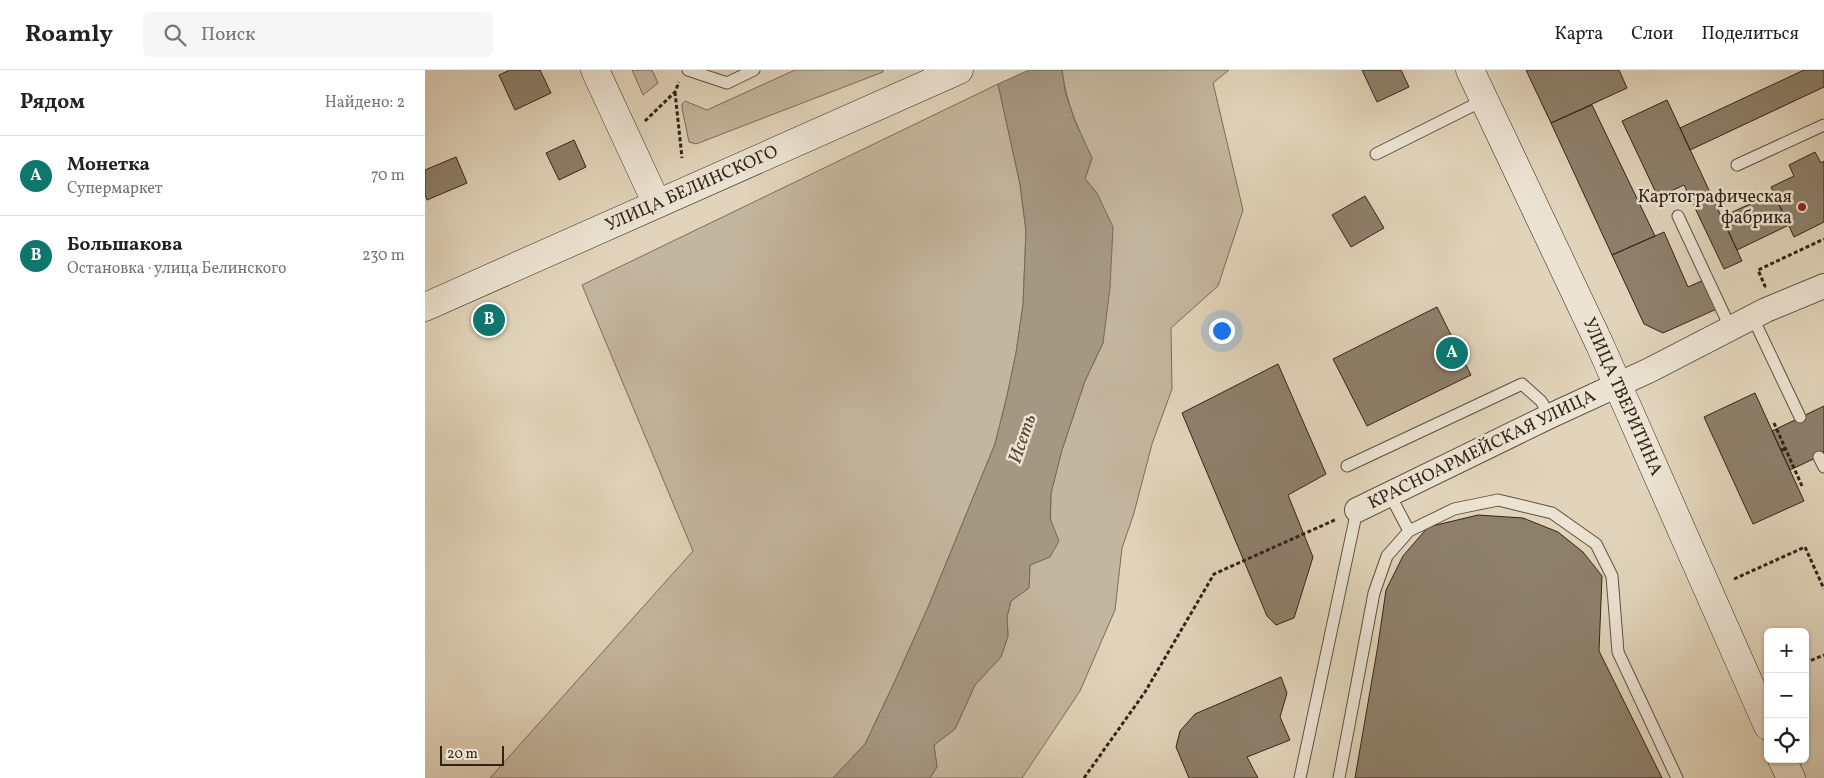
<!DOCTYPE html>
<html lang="ru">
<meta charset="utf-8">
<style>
body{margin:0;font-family:Vollkorn,serif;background:#f6f6f6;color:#222}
.controls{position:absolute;right:15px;bottom:15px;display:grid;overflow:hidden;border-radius:8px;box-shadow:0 1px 4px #0004}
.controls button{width:45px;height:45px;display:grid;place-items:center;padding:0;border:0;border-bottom:1px solid #e0e0e0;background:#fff;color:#222;font:25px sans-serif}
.scale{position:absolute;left:15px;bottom:12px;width:64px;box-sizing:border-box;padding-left:5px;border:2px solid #312416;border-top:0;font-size:14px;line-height:18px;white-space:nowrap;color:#312416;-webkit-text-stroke:4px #ece3d2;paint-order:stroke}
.you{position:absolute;left:796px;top:260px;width:18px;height:18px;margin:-12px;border:4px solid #fff;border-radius:50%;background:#1a73e8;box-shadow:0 0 0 8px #1a73e833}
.badge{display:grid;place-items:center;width:32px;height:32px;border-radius:50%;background:#0f766e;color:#fff;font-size:16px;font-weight:700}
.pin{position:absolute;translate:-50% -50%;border:2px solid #fff;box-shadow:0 1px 5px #0006}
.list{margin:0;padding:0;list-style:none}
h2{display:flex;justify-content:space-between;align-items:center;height:65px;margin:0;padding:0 20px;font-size:21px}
h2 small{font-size:16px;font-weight:400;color:#767676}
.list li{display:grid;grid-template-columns:32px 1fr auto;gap:15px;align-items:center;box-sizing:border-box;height:80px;padding:0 20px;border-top:1px solid #e0e0e0}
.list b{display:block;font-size:19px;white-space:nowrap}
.list p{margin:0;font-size:16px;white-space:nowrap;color:#767676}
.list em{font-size:16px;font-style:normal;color:#767676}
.icon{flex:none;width:28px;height:28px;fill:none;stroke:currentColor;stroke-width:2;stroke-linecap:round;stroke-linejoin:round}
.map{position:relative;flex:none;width:1399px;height:708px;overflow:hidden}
header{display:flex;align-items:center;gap:30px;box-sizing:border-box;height:70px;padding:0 25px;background:#fff;border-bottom:1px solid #e0e0e0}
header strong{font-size:24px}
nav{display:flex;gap:28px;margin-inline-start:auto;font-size:18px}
.search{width:350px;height:45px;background:#f6f6f6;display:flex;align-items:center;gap:12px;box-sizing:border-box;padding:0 18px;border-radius:8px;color:#767676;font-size:19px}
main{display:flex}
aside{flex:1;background:#fff}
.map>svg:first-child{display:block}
</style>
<header>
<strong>Roamly</strong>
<div class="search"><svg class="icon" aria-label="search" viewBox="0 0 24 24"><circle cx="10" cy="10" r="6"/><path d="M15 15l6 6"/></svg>Поиск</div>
<nav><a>Карта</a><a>Слои</a><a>Поделиться</a></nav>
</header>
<main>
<aside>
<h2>Рядом<small>Найдено: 2</small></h2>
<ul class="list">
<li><span class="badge">A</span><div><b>Монетка</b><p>Супермаркет</p></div><em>70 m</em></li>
<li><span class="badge">B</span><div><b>Большакова</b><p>Остановка · улица Белинского</p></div><em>230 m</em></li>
</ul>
</aside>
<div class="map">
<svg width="1399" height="708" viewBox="0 0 1399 708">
<rect width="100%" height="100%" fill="#e1d4ba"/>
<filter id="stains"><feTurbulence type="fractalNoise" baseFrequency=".004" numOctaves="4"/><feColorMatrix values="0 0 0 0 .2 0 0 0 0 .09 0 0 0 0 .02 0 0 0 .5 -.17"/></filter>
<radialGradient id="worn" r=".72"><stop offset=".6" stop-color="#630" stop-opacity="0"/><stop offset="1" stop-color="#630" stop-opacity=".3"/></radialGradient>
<path fill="#c3b69e" stroke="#7a6d5a" d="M 207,0 L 227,0 L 233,13 L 218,25 Z
M 370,0 L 458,0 L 458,2 L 271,74 L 264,72 L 257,38 L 257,34 L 260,31 L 282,40 Z
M 637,0 L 804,0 L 788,13 L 818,140 L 793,216 L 746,258 L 747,319 L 727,374 L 709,443 L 697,478 L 690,540 L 655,621 L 597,708 L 505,708 L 512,697 L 509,675 L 530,659 L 550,615 L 576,587 L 583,566 L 582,547 L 586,531 L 604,518 L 605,495 L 625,487 L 626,423 L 637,380 L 660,311 L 678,273 L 672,123 L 660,109 L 667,88 C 653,59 641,32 637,0 Z
M 573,14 L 595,114 L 601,161 L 598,235 L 591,283 L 582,326 L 570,374 L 504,535 L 470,611 L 440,674 L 408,708 L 65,708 L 268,481 L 157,215 Z"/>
<path fill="#a59882" stroke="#776a57" d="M 604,0 L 637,0 L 640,21 L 649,49 L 667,88 L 660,109 L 672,123 L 688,157 L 685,218 L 678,273 L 660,311 L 637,380 L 626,423 L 625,448 L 634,471 L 625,487 L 605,495 L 604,518 L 586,531 L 582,547 L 583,566 L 576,587 L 550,615 L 530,659 L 509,675 L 512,697 L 505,708 L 408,708 L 440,674 L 470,611 L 504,535 L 570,374 L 582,326 L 591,283 L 598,235 L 601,161 L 595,114 L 573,14 Z"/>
<path fill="#8d806b" stroke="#312416" d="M 85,0 L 115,0 L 126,23 L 90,40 L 74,5 Z
M 937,0 L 976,0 L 984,17 L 952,32 Z
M 1101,0 L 1194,0 L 1202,18 L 1126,53 Z
M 1379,0 L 1399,0 L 1399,17 L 1265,80 L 1255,58 Z
M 1242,30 L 1317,191 L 1299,199 L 1259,115 L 1233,127 L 1197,51 Z
M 1167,35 L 1230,166 L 1187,185 L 1126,53 Z
M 149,70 L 161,97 L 134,110 L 121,83 Z
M 1390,82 L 1396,93 L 1399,91 L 1399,152 L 1369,167 L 1346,117 L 1369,106 L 1364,95 Z
M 31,87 L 42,113 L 2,130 L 0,125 L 0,100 Z
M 1348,123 L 1364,155 L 1312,180 L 1297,147 Z
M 940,126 L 959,158 L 926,177 L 907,145 Z
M 1239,162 L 1263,217 L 1281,209 L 1294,238 L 1238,263 L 1219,254 L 1187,185 Z
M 1012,237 L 1046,305 L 942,356 L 908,289 Z
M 853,294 L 901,404 L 863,425 L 888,487 L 869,548 L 851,555 L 842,546 L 757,343 Z
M 1330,323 L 1379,431 L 1328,454 L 1279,347 Z
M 1399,336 L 1399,384 L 1365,400 L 1347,361 Z
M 1053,445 L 1098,448 L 1133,462 L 1158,482 L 1177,506 L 1174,581 L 1237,708 L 930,708 L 953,575 L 961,520 L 978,486 L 1003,457 Z
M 856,607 L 862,623 L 855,647 L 865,670 L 822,687 L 833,708 L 764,708 L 751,677 L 755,661 L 770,644 Z"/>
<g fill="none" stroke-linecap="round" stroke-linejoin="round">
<defs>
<path id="lane" d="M 263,0 L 302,13 L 329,0
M 951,84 L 1059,30
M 1312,95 L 1399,55
M 1253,146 L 1305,257
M 1327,246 L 1375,347
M 1394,387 L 1399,397
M 922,396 L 1097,314 L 1116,331 L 1125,346
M 984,461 L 1029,439 L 1073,430 L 1127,443 L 1171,474 L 1187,506 L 1193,582 L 1252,708
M 875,708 L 932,440
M 914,708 L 949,523 L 962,486 L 984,461 L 965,425"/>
<path id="street" d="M 932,440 L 1125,346 L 1225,300 L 1341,240 L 1399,216"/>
<path id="secondary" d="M 170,0 L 232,134
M 1045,0 L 1175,275 L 1343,656
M 0,237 L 534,0
M 1357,689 L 1366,708"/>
</defs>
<use href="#lane" stroke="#5d503f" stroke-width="13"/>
<use href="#street" stroke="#5d503f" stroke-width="26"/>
<use href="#secondary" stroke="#312416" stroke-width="29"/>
<path stroke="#312416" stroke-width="3" stroke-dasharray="4 2.5" stroke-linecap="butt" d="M 250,22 L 257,88
M 220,51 L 250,22 L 254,12
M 1339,217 L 1340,216 L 1333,200 L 1399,169
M 1349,353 L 1377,416
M 1356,380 L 1361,379
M 1309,509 L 1380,477 L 1399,519
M 1380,593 L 1399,585
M 659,708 L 720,622 L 789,504 L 912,449"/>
<use href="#lane" stroke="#ece3d2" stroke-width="11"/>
<use href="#street" stroke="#ece3d2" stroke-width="24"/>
<use href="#secondary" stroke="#ece3d2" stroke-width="28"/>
</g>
<circle fill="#8f2418" stroke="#ece3d2" stroke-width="2" cx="1377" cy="137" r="5"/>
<g text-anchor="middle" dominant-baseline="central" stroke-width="5" stroke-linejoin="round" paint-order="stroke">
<g font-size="18" fill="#312416" stroke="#ece3d2">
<text transform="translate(267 119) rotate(-24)">УЛИЦА БЕЛИНСКОГО</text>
<text transform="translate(1197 327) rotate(66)">УЛИЦА ТВЕРИТИНА</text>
<text transform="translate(1057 380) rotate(-26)">КРАСНОАРМЕЙСКАЯ УЛИЦА</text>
</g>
<g font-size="18" fill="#312416" stroke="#ece3d2" text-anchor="end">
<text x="1367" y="127">Картографическая<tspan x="1367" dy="21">фабрика</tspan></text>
</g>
<g font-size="19" font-style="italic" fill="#544736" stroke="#ece3d2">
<text transform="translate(598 369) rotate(-71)">Исеть</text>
</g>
</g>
<rect width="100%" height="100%" filter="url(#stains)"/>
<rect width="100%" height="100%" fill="url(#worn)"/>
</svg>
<div class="controls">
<button>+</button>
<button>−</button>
<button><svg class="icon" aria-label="locate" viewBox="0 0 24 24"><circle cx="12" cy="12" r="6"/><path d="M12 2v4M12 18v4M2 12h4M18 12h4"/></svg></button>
</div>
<div class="scale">20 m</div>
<div class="you"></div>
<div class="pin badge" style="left:1027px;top:283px">A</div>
<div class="pin badge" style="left:64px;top:250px">B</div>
</div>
</main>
